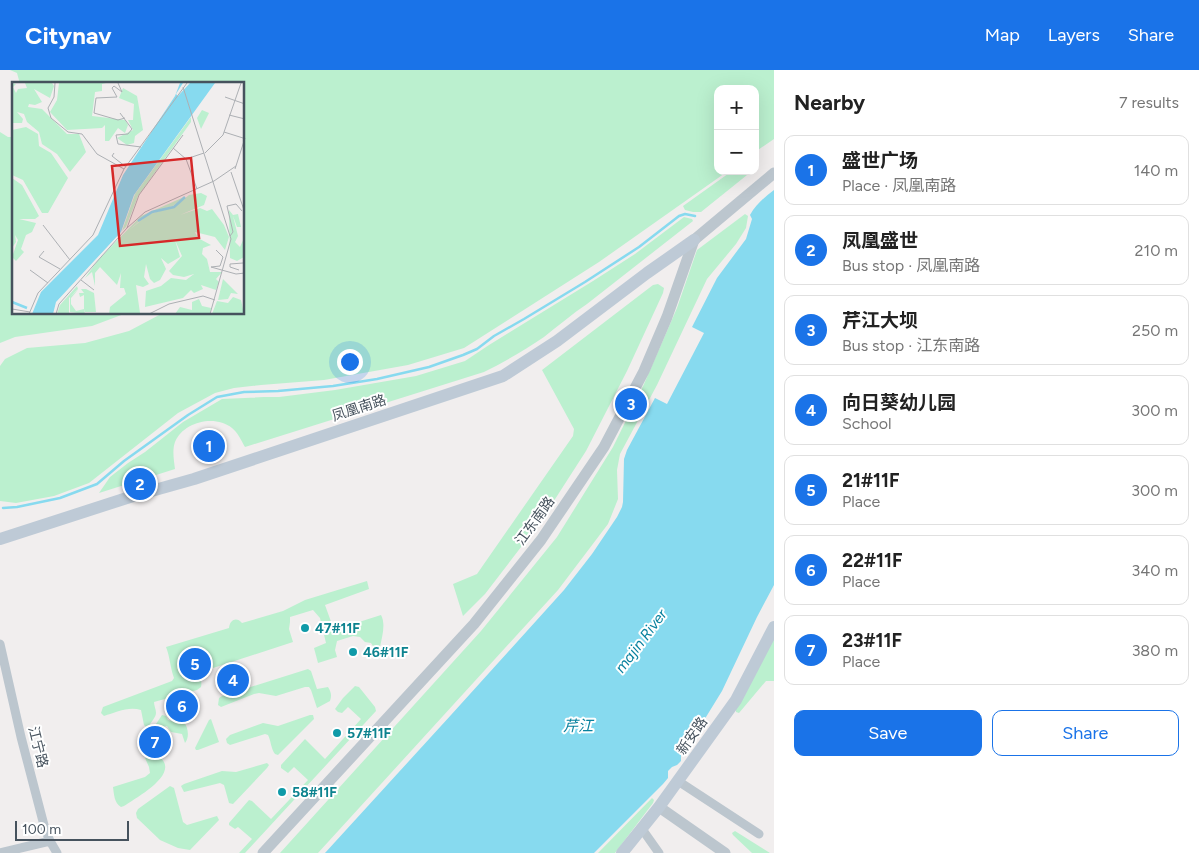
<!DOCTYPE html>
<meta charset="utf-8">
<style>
body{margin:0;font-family:Figtree,"Noto Sans SC",sans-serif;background:#f6f6f6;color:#222}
.controls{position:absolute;right:15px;top:15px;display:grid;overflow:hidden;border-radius:10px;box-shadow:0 5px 20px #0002}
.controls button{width:45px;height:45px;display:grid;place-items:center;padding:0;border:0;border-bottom:1px solid #e0e0e0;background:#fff;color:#222;font:25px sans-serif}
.scale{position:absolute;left:15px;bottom:12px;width:114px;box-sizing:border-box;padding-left:5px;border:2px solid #46525d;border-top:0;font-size:14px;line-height:18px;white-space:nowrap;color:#46525d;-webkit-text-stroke:4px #fff;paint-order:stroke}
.you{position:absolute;left:349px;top:291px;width:18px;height:18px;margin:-12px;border:4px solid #fff;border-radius:50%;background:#1a73e8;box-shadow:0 0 0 8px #1a73e833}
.badge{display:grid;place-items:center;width:32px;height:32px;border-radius:50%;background:#1a73e8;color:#fff;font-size:16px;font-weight:700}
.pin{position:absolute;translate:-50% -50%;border:2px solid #fff;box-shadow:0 1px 5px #0006}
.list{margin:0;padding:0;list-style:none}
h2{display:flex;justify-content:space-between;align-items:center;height:65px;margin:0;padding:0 20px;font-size:21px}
h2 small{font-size:16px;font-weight:400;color:#767676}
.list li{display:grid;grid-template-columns:32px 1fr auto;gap:15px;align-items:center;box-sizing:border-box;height:70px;margin:0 10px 10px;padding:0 10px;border:1px solid #e0e0e0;border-radius:10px}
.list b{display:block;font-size:19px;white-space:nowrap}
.list p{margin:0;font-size:16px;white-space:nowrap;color:#767676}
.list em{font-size:16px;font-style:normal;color:#767676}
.actions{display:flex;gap:10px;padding:15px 20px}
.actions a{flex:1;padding:11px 0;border:1px solid #1a73e8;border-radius:10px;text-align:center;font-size:18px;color:#1a73e8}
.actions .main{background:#1a73e8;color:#fff}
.map{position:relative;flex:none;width:774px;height:783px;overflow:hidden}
header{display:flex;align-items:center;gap:30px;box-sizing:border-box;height:70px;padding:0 25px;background:#1a73e8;color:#fff}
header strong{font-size:24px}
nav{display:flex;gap:28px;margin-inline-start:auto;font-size:18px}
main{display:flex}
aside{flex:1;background:#fff}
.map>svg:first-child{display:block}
</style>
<header>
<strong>Citynav</strong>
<nav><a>Map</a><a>Layers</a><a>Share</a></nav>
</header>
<main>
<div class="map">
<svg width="774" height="783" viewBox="0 0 774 783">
<rect width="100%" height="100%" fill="#f1eeee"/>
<path fill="#bbf0cf" d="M 10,0 L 774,0 L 774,69 L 755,82 L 755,19 L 718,19 L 718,101 L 728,101 L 599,192 L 464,278 L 408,295 L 324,310 L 261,315 L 234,318 L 215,323 L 178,343 L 89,413 L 54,426 L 16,433 L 0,431 L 0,296 L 5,289 L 27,278 L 85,273 L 129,261 L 161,244 L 244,244 L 244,14 L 20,14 L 17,3 Z
M 0,62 L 8,67 L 14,67 L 14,244 L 124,244 L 92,256 L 15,267 L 0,273 Z
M 732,101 L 752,101 L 701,142 L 693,142 L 685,140 L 683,136 Z
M 745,144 L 748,146 L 746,158 L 736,174 L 707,209 L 657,315 L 620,384 L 617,400 L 618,429 L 608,454 L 558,520 L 318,783 L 280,783 L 481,561 L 557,467 L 613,377 L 644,314 L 677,238 L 697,180 Z
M 684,147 L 692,149 L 693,151 L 587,234 C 572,244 558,256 544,267 C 525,280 504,292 484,302 L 245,377 C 241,370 238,363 232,358 C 215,344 183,352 175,372 C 172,380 174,391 175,399 L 99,423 L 110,407 L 128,393 L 145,382 L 183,352 L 222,329 L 264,327 L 279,327 L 335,320 L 416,306 L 465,291 L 489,275 L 593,211 L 635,184 Z
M 658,214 L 664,218 L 663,223 L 627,301 L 586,381 L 541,451 L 485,524 L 463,546 L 453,514 L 477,504 L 573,366 L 574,359 L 542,300 L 653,215 Z
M 367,511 L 369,519 L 325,535 L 334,560 L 381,545 C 386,554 382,567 380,577 L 375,579 L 371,573 L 365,572 L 360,567 L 353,566 L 337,571 L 335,580 L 337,587 L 318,593 L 314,578 L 326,573 L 320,548 L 313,540 L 290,547 L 290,552 L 289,559 L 293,572 L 213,598 L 204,578 L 180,585 L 180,590 L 178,593 C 181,604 186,605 197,604 C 201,608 202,612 201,617 L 197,620 L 154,632 C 154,636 156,639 156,643 C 156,647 151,652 149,656 L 146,657 L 144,655 L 141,640 C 129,636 116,642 104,646 L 101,643 L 103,637 L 172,611 L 174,608 C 170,597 170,587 166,577 L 229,558 C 230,549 237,547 242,553 L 283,541 L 305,530 Z
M 774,564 L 774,611 L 766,611 L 739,643 L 736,642 L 736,637 Z
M 308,599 L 311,601 L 317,619 L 328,617 C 331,622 332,625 330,631 L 317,638 L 311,620 L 309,617 L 305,617 L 276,626 L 259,623 L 254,624 L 221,637 L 218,635 L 219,628 L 222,626 Z
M 355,616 L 359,617 L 375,637 L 376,641 L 245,783 L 239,783 L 252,769 L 238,757 L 235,759 L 229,755 L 229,753 L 249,730 L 252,731 L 271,749 L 308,710 L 294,697 L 288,703 L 281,698 L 281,695 L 305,669 L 325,689 L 361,649 L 348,637 L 342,643 L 338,642 L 335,639 L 343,628 Z
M 162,645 L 166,646 L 168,650 L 175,652 L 183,651 C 188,656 190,667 185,673 L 182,664 L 171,662 L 167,656 L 156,659 L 154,657 Z
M 310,645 L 313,645 L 314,649 L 278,685 L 275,684 C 271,679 271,671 268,665 L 265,664 L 230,675 L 227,673 L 226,669 L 230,665 L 263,653 L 278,656 Z
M 211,649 L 219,672 L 198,680 L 196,680 L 195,678 L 209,650 Z
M 157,685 C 184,702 137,727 124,736 L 121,737 C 114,733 114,724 113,717 L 145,707 L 150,703 L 149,697 L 145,688 Z
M 267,693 L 269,695 L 267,698 L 233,734 L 229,733 L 224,715 L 220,713 L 184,722 L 181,716 L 184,714 L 222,701 L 236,702 Z
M 170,716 L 174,718 L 183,752 L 187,755 L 217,746 L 219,750 L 190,780 L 178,778 L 160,770 L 137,748 L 136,743 L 138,739 Z
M 652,728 L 654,730 L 653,733 L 615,783 L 598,783 Z
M 735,761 L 770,783 L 752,783 L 733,765 L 732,763 Z"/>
<path fill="#87daef" d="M 774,120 L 774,515 L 757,547 L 722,621 L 706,647 L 681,683 L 681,691 L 677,695 L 672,697 L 668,701 L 668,708 L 663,714 L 594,783 L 325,783 L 451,645 L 564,520 L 592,484 L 617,447 L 622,437 L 623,432 L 624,389 L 627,380 L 655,328 L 667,334 L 704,263 L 692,257 L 717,208 L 746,169 L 752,149 L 750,145 C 756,134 765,127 774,120 Z"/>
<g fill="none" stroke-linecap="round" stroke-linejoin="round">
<path stroke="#87daef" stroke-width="2.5" d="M 3,438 L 17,437 L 60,428 L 97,414 L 124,391 L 188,345 L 217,327 L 244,322 L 278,321 L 333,316 L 377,309 L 429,297 L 463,285 L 477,279 L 494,266 L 524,249 L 585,212 L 639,177 L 679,146 L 685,144 L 695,146"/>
<path stroke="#bcc6ce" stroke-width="9" d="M 0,574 L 21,667 L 45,759 L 50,771 L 57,783
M 678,711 L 759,764
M 642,759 L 659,783
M 0,783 L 50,771"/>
<path stroke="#bcc6ce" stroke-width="11" d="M 659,737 L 725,783
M 263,783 L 474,554 L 541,470 L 604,377 L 644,301 L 667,247 L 694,170 L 774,103"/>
<path stroke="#becad6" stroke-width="12" d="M 0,469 L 130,427 L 194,409 L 503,306 L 557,271 L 647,203 L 694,170
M 622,783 L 659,737 L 736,630 L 774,557"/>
</g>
<g fill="#0f9aa8" stroke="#fff" stroke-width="2">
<circle cx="305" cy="558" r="5"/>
<circle cx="353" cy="582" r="5"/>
<circle cx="337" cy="663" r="5"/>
<circle cx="282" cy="722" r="5"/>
</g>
<g text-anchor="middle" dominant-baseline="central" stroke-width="4" stroke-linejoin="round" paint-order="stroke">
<g font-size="14" fill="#46525d" stroke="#fff">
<text transform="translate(359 338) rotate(-18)">凤凰南路</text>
<text transform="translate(535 451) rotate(-54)">江东南路</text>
<text transform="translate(692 666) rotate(-55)">新安路</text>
<text transform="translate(38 677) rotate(76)">江宁路</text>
</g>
<g font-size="14" font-weight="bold" fill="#0d838f" stroke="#fff" text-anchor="start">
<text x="315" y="558">47#11F</text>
<text x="363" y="582">46#11F</text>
<text x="347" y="663">57#11F</text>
<text x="292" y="722">58#11F</text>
</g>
<g font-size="15" font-style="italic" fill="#08819e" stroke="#fff">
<text transform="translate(641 571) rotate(-53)">majin River</text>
<text x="578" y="656">芹江</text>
</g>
</g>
<g transform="translate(12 12)">
<rect width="232" height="232" fill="#f1eeee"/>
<path d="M 0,1 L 4,2 L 1,5 L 4,11 L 6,7 L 15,6 L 13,1 L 40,1 L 42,4 L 38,16 L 22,7 L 30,20 L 23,23 L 17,22 L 16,25 L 30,27 L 55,52 L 67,52 L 74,70 L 58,90 L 45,72 L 30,62 L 27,50 L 15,40 L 12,32 L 5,30 L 11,37 L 10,41 L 0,41 ZM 47,1 L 94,1 L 90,2 L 90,9 L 83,10 L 80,34 L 113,38 L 116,43 L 113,51 L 106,46 L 97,59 L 93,59 L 93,43 L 90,46 L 55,48 L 38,30 L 45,18 ZM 111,6 L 125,14 L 131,48 L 123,54 L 122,61 L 115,63 L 105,56 L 121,48 L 116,38 L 121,38 L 122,22 L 107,16 ZM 190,28 L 197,31 L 189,47 L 185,36 ZM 179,35 L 179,40 L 126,114 L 114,145 L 110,149 L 123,112 ZM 14,45 L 26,52 L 27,64 L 39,71 L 56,96 L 36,131 L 30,131 L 11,98 L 0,93 L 0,48 ZM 0,96 L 10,103 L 27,134 L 23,137 L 7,137 L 24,141 L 20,150 L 14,153 L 9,167 L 12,170 L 4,179 L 0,175 L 6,158 L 3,153 L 4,160 L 0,166 ZM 189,111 L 195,114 L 192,123 L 168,133 L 188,126 L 195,129 L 200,127 L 212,143 L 217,155 L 213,168 L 203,155 L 183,150 L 186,156 L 199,163 L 191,166 L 190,172 L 195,177 L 198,190 L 210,190 L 204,197 L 207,200 L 204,208 L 189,203 L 191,207 L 182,211 L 179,208 L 171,216 L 133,225 L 134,209 L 149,204 L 159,196 L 174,198 L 182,192 L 172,195 L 161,193 L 157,189 L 170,174 L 163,158 L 168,175 L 156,182 L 149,176 L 154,187 L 148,198 L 142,201 L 138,197 L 134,182 L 132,195 L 137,202 L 131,205 L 124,203 L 128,231 L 97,232 L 98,225 L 114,212 L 112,206 L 108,206 L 109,191 L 105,203 L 88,185 L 83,191 L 83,204 L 80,190 L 73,196 L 86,178 L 129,134 L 172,115 L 161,124 L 137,131 L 116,149 L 137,132 L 162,125 L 177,113 ZM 217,128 L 221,133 L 226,132 L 229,145 L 225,145 L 221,134 L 226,154 L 223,160 L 228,165 L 232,156 L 232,175 L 225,179 L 218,176 ZM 211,197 L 226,212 L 219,211 L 216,217 L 206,218 ZM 65,204 L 66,207 L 57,216 L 57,231 L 45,232 L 48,223 ZM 69,207 L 74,207 L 82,211 L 84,230 L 73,230 L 72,227 L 73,232 L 58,230 L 58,215 L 66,208 L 59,216 L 59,222 L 64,229 L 72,227 L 72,213 L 68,215 L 67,211 L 72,211 ZM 221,215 L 229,218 L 232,232 L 200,232 L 205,219 L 216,221 ZM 187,217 L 190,224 L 199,226 L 198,232 L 163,232 L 168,225 L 180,228 L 180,220 Z" fill="#bbf0cf"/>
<path d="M 168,1 L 171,1 L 164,12 L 166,14 L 178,1 L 203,1 L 122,113 L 109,150 L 44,220 L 41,232 L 20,232 L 29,210 L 86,153 L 111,93 L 163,14 Z" fill="#87daef"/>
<path fill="none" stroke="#87daef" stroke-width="2.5" d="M 126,139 L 140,130 L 162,125 L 173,115M 0,220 L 15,226"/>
<path fill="none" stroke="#adb0b4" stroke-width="1" d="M 43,1 L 42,15 L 36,26 L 39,36 L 56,50 L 70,52 L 85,72 L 112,87M 106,1 L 110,10 L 102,4 L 100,6 L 105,15 L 84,16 L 82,31 L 106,38 L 113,36M 171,5 L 219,157 L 198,232M 213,15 L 233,22M 108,31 L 120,47 L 116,52 L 104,53 L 106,62 L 129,65M 217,33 L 233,37M 212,50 L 231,56M 161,66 L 174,77 L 185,107M 102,71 L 100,74 L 114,85M 193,71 L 211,53 L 229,1M 174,77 L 192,71M 223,87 L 233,56M 219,90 L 232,128M 31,143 L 58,178M 115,146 L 133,130 L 202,99 L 224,84M 218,154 L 221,150 L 215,124 L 224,122 L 230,129M 204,168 L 211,175 L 208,184 L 199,185 L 224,192 L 233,191M 32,169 L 27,175 L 48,187M 18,188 L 36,201M 227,188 L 218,185 L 218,182 L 231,181M 69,198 L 82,208M 0,227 L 18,230M 17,232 L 26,211 L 81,153 L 112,87 L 175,1M 44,232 L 47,222 L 115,146 L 127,113 L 171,53M 137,232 L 157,222 L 191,214 L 203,218"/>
<path fill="#d62828" fill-opacity="0.15" stroke="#d62828" stroke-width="2.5" d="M 179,76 L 187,156 L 108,164 L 100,84 Z"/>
<rect width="232" height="232" fill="none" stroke="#46525d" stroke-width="2.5"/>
</g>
</svg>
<div class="controls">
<button>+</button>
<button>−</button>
</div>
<div class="scale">100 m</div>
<div class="you"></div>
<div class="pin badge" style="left:209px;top:376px">1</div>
<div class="pin badge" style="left:140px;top:414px">2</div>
<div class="pin badge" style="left:631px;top:334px">3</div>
<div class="pin badge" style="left:233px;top:610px">4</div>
<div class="pin badge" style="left:195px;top:594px">5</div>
<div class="pin badge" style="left:182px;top:636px">6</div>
<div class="pin badge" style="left:155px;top:672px">7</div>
</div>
<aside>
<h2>Nearby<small>7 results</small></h2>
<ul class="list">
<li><span class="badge">1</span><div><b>盛世广场</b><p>Place · 凤凰南路</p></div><em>140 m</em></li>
<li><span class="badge">2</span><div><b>凤凰盛世</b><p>Bus stop · 凤凰南路</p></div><em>210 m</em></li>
<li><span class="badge">3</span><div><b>芹江大坝</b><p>Bus stop · 江东南路</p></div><em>250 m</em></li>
<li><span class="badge">4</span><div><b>向日葵幼儿园</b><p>School</p></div><em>300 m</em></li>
<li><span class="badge">5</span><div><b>21#11F</b><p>Place</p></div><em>300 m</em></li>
<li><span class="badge">6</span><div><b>22#11F</b><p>Place</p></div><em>340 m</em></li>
<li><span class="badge">7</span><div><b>23#11F</b><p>Place</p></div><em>380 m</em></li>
</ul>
<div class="actions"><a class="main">Save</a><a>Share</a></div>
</aside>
</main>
